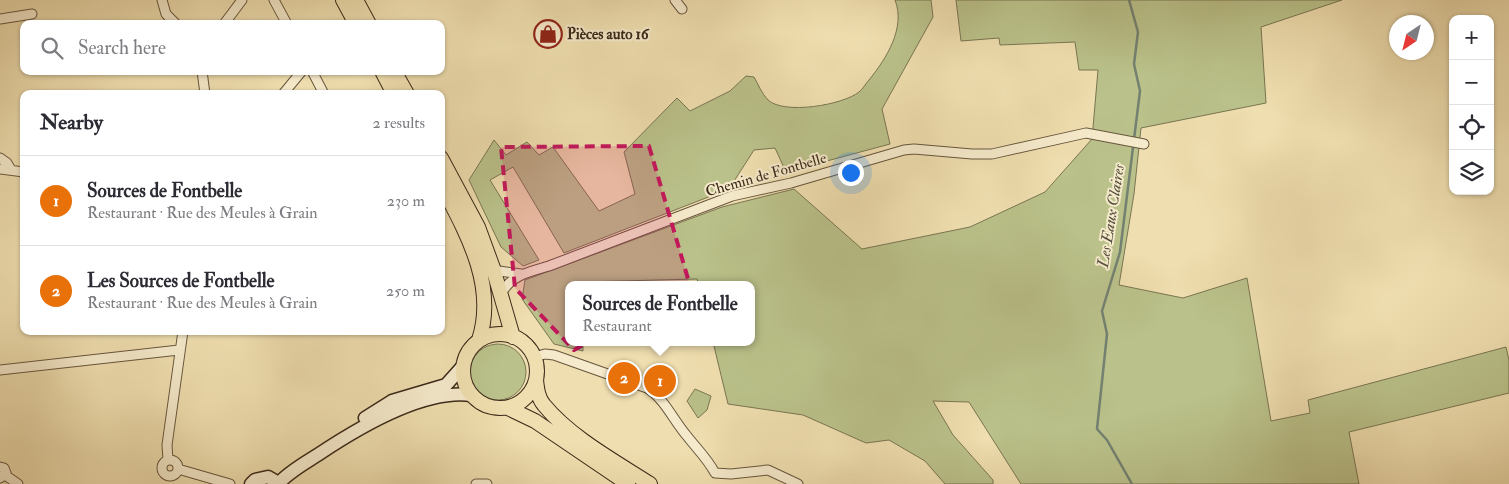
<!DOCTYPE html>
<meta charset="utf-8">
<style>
body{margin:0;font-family:"IM FELL Double Pica",serif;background:#f2f2f3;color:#2b2b33}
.controls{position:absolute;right:15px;top:15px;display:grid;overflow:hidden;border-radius:10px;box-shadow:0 1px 4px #0004}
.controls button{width:45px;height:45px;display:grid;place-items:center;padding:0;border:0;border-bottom:1px solid #e1e1e2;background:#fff;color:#2b2b33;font:25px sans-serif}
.compass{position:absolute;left:1389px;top:15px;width:45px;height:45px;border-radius:50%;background:#fff;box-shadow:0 1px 4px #0004;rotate:215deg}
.you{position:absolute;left:850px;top:172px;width:18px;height:18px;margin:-12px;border:4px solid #fff;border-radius:50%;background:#1a73e8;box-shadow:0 0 0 8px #1a73e833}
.badge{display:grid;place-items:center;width:32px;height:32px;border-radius:50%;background:#8f2418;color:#fff;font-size:16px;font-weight:700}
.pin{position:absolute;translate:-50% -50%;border:2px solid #fff;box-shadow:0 1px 5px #0006}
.popup{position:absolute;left:565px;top:281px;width:190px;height:65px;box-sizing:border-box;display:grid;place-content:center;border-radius:10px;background:#fff;filter:drop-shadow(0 1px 4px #0005);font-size:16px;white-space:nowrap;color:#7c7c81}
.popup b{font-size:19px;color:#2b2b33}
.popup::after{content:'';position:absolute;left:50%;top:100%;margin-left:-10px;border:10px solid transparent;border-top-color:#fff}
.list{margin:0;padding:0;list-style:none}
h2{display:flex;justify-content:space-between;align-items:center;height:65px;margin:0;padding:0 20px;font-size:21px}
h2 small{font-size:16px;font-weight:400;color:#7c7c81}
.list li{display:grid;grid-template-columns:32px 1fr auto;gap:15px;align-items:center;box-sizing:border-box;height:90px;padding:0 20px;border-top:1px solid #e1e1e2}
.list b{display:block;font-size:19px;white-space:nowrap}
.list p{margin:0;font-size:16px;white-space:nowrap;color:#7c7c81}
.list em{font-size:16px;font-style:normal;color:#7c7c81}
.icon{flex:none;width:28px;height:28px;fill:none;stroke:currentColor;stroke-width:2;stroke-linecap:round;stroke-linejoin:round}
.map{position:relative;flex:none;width:1509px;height:484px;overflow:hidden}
.search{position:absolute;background:#fff;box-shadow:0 1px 4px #0004;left:20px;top:20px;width:425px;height:55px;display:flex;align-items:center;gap:12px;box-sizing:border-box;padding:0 18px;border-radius:10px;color:#7c7c81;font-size:19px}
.panel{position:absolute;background:#fff;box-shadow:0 1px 4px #0004;left:20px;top:90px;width:425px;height:245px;border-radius:10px}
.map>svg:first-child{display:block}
</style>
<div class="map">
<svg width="1509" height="484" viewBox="0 0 1509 484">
<rect width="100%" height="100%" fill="#efdeaf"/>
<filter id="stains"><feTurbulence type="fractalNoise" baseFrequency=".004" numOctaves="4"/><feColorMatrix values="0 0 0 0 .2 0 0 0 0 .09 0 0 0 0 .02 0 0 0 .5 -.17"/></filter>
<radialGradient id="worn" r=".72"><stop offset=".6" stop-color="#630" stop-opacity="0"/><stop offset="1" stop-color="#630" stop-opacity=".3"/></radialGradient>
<path fill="#bac18a" stroke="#7a7552" d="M 895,0 L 931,0 L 933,17 L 882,109 L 890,144 L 786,172 L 775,148 L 754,150 L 729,189 L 564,253 L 513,167 L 490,180 L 539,260 L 523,266 L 501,247 L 469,180 L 494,140 L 506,155 L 527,142 L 539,155 L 553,147 L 599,211 L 635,194 L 624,152 L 677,98 L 690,111 L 730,91 L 746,76 L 754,77 C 758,84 762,94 768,100 C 784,115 843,105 859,92 C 863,89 866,83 869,80 C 886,59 906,28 895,0 Z
M 956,0 L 1342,0 L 1261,27 L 1266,103 L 1141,128 L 1134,194 L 1119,285 L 1183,298 L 1247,278 L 1271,421 L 1310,413 L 1308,400 L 1506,347 L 1509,360 L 1509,393 L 1349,432 L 1359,484 L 1021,484 L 969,402 L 933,401 L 953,435 L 993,480 L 993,484 L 945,484 L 925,461 L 889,440 L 866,443 L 803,415 L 728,404 L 713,342 L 751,342 L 751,285 L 699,285 L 697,279 L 581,282 L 581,285 L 569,285 L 569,342 L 583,342 L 583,351 L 554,344 L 522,299 L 525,280 L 722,207 L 794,189 L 862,249 L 970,227 L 1045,192 L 1092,139 L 1098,70 L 1079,70 L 1075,42 L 1000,45 L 999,38 L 961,41 Z
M470 372a28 28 0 1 1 56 0a28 28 0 1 1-56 0Z
M 695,389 L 711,396 L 707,410 L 698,418 L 687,401 Z"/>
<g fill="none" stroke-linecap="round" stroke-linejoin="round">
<path stroke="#748171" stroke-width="2.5" d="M 1129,0 L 1138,32 L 1134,64 L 1140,91 L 1120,252 L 1102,311 L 1107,334 L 1097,429 L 1107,440 L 1132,484"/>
<defs>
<path id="minor" d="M 162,0 L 166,14 L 176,24
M 274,0 L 287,24
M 675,0 L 682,9
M 0,19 L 32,14
M 224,24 L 242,0
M 202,71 L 205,94
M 312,71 L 324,94
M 283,94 L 302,71
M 0,158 L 7,163 L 10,168
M 0,169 L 24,172
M 493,268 L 499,271 L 521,274
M 501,294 C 511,275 529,272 549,266 L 732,196 L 791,183 L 904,150 L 914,149 L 972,154 L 992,154 L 1086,133 L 1144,144
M 534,357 L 545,354 L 554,355 L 647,388 C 665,399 673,420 687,436 C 697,449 707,458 715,473 L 731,474 L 768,470 L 798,484
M 0,370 L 179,350
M162 468a8 8 0 1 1 16 0a8 8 0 1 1-16 0Z
M 168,460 L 167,445 L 183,331
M 0,467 L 4,468 L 6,473 L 0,478
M 178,469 L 230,484
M 5,475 L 18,484
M 476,484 L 487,484"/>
<path id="secondary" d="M 365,418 L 392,401 L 446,385 L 463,366
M 279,483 C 290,471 305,463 319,454 C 358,428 423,389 471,395
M 251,484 L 255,480 L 268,477 L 280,484"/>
<path id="primary" d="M 343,0 L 356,24
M 356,0 L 369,24
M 382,71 L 394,94
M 394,71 L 407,94
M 441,158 L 478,227 L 493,268 L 513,337
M 441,184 C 466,232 497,285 479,340
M463 371a37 37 0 1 1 74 0a37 37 0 1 1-74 0Z
M 536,380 C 537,389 538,398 544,405 C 570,437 616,462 650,484
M 508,408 L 535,421 L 628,484"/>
</defs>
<use href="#minor" stroke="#68563e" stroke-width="11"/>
<use href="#secondary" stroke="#3b2919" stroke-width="15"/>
<use href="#primary" stroke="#3b2919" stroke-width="16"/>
<use href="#minor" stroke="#f5eacb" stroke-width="9"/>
<use href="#secondary" stroke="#f5eacb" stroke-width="12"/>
<use href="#primary" stroke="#efdeaf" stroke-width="14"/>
</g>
<path fill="#c2185b" fill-opacity="0.2" stroke="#c2185b" stroke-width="4" stroke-dasharray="10 6" stroke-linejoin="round" d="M 649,146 L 691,289 L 574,350 L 515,288 L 501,147 Z"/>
<defs>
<symbol id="shop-ring" viewBox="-11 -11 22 22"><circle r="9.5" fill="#f5eacb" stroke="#8f2418" stroke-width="1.5"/><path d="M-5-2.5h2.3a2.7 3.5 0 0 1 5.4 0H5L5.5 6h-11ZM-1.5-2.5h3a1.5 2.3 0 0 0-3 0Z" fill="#8f2418"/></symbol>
</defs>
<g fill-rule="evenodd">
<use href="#shop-ring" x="532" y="18" width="32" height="32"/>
</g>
<g text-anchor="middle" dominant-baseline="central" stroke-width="4" stroke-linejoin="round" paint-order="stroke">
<g font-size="15" font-weight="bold" fill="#3b2919" stroke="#f5eacb" text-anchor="start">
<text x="567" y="34">Pièces auto 16</text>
</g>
<g font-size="15" fill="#3b2919" stroke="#f5eacb">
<text transform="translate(766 175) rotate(-16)">Chemin de Fontbelle</text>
</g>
<g font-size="16" font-style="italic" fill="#534e3e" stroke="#f5eacb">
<text transform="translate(1111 216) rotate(-81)">Les Eaux Claires</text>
</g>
</g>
<rect width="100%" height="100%" filter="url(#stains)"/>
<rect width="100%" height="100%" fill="url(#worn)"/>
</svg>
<div class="controls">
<button>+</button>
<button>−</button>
<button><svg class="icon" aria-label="locate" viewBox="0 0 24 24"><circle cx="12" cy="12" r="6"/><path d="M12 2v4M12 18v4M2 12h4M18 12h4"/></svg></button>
<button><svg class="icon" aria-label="layers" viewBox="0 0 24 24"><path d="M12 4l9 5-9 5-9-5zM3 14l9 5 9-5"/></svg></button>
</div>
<svg class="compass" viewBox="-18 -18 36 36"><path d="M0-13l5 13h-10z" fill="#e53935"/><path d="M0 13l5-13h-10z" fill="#7c7c81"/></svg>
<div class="you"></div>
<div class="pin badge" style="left:660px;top:381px;background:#e8710a">1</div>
<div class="popup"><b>Sources de Fontbelle</b>Restaurant</div>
<div class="pin badge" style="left:624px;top:378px;background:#e8710a">2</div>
<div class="search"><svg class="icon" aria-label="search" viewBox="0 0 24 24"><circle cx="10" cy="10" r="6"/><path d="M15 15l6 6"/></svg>Search here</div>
<section class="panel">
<h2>Nearby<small>2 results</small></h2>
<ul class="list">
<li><span class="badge" style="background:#e8710a">1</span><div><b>Sources de Fontbelle</b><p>Restaurant · Rue des Meules à Grain</p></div><em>230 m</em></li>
<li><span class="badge" style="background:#e8710a">2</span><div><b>Les Sources de Fontbelle</b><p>Restaurant · Rue des Meules à Grain</p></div><em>250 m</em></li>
</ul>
</section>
</div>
